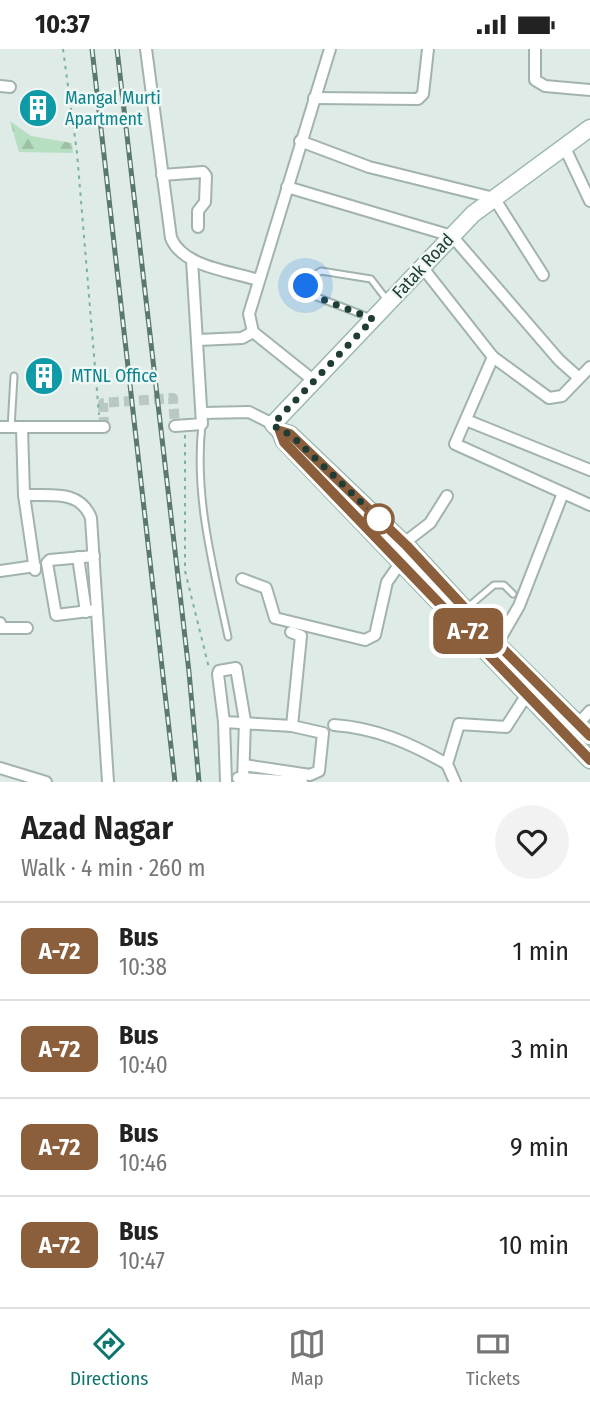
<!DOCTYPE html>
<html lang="en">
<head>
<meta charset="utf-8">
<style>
  :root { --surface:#fff; --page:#f2f2f2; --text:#222; --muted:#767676; --line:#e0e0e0; --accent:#0f766e }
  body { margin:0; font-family:"Fira Sans Condensed",sans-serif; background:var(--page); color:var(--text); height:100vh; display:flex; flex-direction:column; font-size:26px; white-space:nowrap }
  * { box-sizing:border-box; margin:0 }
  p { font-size:23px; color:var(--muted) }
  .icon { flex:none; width:38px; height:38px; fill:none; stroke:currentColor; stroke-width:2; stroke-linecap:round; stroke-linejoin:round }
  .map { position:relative; height:733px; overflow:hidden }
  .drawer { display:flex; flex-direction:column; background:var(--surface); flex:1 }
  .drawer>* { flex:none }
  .badge { padding:0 14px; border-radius:10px; font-size:24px; line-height:46px }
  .you { position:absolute; width:35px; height:35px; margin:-18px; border:5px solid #fff; border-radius:50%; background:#1a73e8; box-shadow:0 0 0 10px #1a73e833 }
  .map>.badge { position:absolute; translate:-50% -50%; box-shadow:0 0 0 4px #fff }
  .round { display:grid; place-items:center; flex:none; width:74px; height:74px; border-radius:37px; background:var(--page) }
  .summary { display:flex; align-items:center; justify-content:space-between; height:119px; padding:0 21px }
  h1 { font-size:33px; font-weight:600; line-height:52px }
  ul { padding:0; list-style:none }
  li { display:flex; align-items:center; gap:21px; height:98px; padding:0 21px; border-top:2px solid var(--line) }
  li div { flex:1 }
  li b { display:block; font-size:26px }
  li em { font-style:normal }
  li .badge { min-width:77px; font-weight:700; text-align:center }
  .status { display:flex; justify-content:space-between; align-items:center; height:49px; padding:0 35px; background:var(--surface); direction:ltr }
  .status svg { height:19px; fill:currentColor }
  .tab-bar { display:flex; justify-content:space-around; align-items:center; height:98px; border-top:2px solid var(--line); background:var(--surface); font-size:19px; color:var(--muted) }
  .tab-bar a { display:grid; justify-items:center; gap:4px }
  .tab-bar .active { color:var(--accent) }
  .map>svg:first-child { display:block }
</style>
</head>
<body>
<div class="status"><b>10:37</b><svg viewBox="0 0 49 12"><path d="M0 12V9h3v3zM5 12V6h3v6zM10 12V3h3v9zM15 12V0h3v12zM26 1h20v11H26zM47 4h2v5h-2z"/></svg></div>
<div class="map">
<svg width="590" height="733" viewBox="0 0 590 733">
  <defs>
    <pattern id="forest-firs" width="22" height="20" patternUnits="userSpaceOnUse" patternTransform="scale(1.75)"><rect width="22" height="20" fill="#b6dec1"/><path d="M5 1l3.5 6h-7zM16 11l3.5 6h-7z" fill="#9cbfa6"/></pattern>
  </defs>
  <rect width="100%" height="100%" fill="#dfebe6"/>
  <!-- forest -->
  <path fill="url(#forest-firs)" d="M10,72L31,87L72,94L73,104L19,103Z"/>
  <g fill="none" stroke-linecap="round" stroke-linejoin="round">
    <!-- street-tunnel -->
    <path stroke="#b9c8c3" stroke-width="10" stroke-dasharray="10 5" stroke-linecap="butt" d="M104,378L103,354L173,349L175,377"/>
    <!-- lane casing -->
    <g stroke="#a2b3ad" stroke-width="9">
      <g id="lane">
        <path d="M371,269L309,245L308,230L321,222L371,230L387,251"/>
        <path d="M202,375C194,448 213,517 228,588"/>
        <path d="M11,379L14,327"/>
        <path d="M468,558L494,536H504L513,545"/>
      </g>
    </g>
    <!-- street casing -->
    <g stroke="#a2b3ad" stroke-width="14">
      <g id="street">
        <path d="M146,0L171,189C183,218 230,222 258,231"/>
        <path d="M535,0V31L545,37L590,41"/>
        <path d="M0,37L10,38"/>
        <path d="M314,49L418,50L423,45L428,0"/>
        <path d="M300,92L369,118L494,149L543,226"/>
        <path d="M564,97L590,152"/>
        <path d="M162,126L203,123L206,127L205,153L198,162V178"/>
        <path d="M287,138L452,187L559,311L578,328"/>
        <path d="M423,219L493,308L455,395L590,456"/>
        <path d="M198,291L242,289L253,283"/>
        <path d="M493,308L549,349L562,347L590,318"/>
        <path d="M313,331L253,283L249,265L330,0"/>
        <path d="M203,364L249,363L273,375"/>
        <path d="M466,371L590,421"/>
        <path d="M175,377L202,375L192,211"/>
        <path d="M0,378H104"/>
        <path d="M22,379L24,446L35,521"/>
        <path d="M24,446C50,447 80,440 91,469L108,733"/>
        <path d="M404,494L430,474L447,447"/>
        <path d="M94,507L50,511L47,514L56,566L97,561"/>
        <path d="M78,508L86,563"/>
        <path d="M0,522L35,517"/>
        <path d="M242,530L266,539L275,569L365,591L375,586L387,533L401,513"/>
        <path d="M0,574L2,579H27"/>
        <path d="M497,595L519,557L563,444"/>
        <path d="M224,673L292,677"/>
        <path d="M578,675L590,662"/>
        <path d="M334,676C376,679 410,694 447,715"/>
        <path d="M244,716L310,726L319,722L323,684L292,677L301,587L291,583"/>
        <path d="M0,719L46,733"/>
        <path d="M238,729L302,733"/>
        <path d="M226,733L224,673L218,625L219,622L236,619L245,672L243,733"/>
        <path d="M455,733L447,715L459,675L506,678L528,644"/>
      </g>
    </g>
    <!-- secondary casing -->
    <g stroke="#9db8ae" stroke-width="19">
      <g id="secondary">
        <path d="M280,382L273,375L473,165L590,79"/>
        <path d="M590,687L497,595L407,497L290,385L280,382L284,392L590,711"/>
      </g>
    </g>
    <!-- path -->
    <g stroke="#7db1a1" stroke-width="2" stroke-dasharray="3.5 5" stroke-linecap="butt">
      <path d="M63,0L77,104L99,366"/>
      <path d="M185,386V522L209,619"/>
    </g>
    <!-- lane -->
    <use href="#lane" stroke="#fff" stroke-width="5"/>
    <!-- street -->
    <use href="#street" stroke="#fff" stroke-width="10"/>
    <!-- secondary -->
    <use href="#secondary" stroke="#fff" stroke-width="16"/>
    <!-- rail casing -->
    <g stroke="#597870" stroke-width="5">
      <g id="rail">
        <path d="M92,0L175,733"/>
        <path d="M117,0L189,623L199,733"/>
      </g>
    </g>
    <!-- rail -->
    <use href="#rail" stroke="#eff8f4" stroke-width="2.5" stroke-dasharray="8" stroke-linecap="butt"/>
  </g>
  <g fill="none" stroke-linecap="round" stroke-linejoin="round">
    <!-- line casing -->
    <g stroke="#fff" stroke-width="16">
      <path id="line" d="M590,687L497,594L407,497L290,385L280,382L284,393L590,711"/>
    </g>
    <!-- line -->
    <use href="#line" stroke="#8b5e3c" stroke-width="10"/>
    <!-- walk -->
    <path stroke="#1f3c35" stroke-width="7" stroke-dasharray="0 12.6" d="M306,237L309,245L373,270L273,375L280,382L290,385L385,476L379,470"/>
  </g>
  <!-- icons -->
  <defs>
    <g id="building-disc" transform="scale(2.0125)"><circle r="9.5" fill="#0f9aa8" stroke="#eff8f4"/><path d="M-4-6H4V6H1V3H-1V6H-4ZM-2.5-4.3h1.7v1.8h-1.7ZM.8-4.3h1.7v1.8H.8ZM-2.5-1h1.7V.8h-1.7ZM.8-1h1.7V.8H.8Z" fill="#fff"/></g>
  </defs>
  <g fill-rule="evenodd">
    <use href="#building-disc" x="38" y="59"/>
    <use href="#building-disc" x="44" y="327"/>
  </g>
  <!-- markers -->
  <circle fill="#fff" stroke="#8b5e3c" stroke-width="3.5" cx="379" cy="470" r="14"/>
  <g text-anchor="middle" stroke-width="5" stroke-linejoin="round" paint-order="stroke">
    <!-- culture labels -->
    <g font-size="18" fill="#0d838f" stroke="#eff8f4" text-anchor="start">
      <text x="65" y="55">Mangal Murti<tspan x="65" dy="21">Apartment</tspan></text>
      <text x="71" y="333">MTNL Office</text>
    </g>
    <!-- street labels -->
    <g font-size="18" fill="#1f3c35" stroke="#eff8f4">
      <text transform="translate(423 217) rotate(-47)" y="6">Fatak Road</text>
    </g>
  </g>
</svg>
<div class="you" style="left:306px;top:237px"></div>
<b class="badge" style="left:468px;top:582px;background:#8b5e3c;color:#fff">A-72</b>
</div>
<section class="drawer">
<div class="summary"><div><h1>Azad Nagar</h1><p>Walk · 4 min · 260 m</p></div><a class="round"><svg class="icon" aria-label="heart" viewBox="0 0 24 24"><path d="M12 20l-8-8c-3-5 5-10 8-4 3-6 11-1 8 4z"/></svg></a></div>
<ul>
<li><span class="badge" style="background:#8b5e3c;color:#fff">A-72</span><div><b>Bus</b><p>10:38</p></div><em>1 min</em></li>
<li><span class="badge" style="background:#8b5e3c;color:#fff">A-72</span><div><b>Bus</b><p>10:40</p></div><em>3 min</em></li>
<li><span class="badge" style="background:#8b5e3c;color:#fff">A-72</span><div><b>Bus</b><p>10:46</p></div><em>9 min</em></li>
<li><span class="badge" style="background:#8b5e3c;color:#fff">A-72</span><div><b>Bus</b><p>10:47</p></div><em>10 min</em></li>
</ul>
</section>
<nav class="tab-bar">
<a class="active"><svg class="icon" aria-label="directions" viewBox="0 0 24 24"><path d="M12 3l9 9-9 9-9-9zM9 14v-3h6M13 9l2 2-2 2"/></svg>Directions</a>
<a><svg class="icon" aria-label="map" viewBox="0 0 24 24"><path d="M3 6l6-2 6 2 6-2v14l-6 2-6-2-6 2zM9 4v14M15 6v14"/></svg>Map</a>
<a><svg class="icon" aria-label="tickets" viewBox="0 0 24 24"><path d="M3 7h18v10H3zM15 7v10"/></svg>Tickets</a>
</nav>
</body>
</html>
